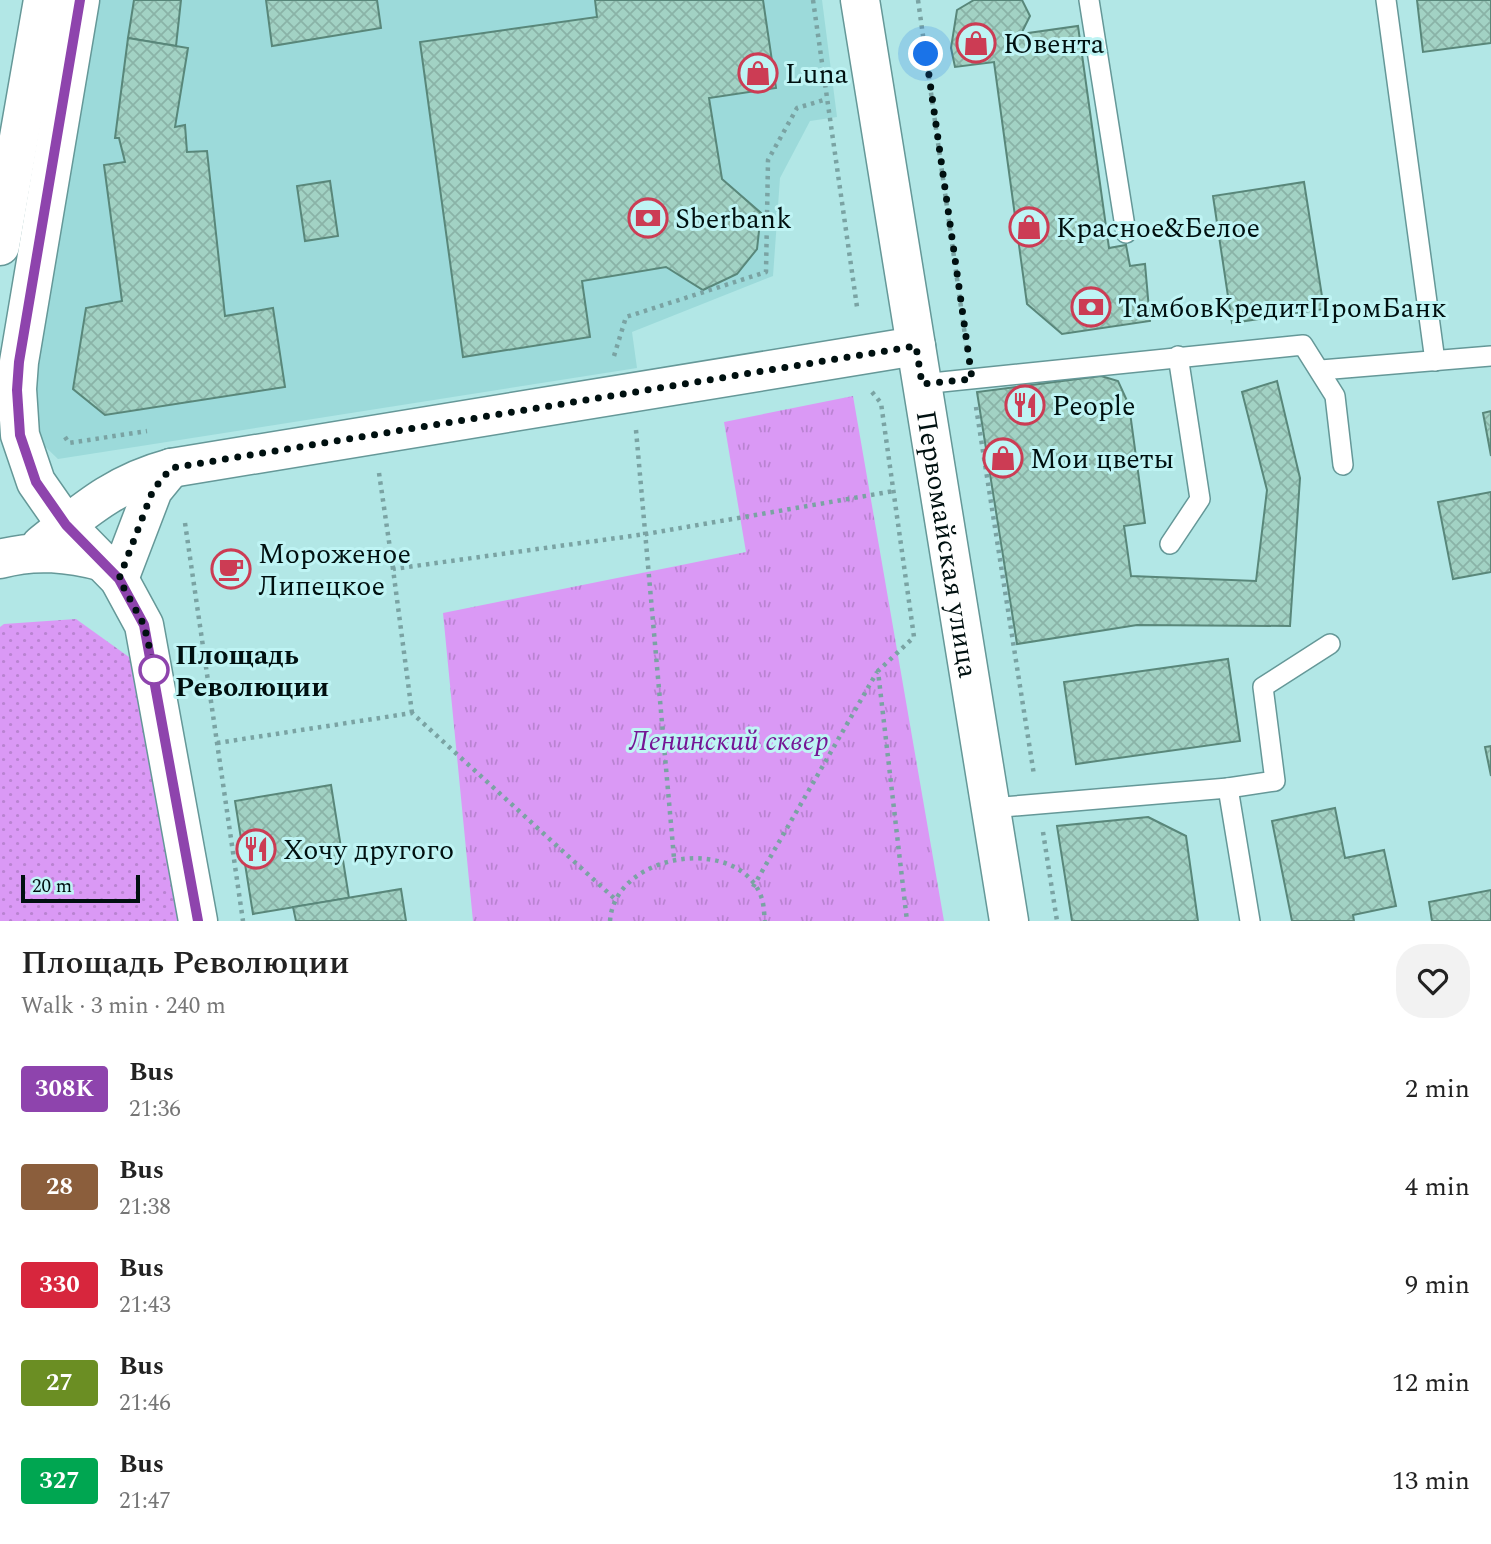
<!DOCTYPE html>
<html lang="en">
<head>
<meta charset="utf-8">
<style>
  :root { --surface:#fff; --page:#f2f2f2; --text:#222; --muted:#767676 }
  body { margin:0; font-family:Spectral,serif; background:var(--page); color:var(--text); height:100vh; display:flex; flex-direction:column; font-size:26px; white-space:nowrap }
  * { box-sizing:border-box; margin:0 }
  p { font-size:23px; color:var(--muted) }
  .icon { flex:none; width:38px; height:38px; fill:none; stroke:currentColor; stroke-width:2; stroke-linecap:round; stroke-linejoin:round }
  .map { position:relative; height:921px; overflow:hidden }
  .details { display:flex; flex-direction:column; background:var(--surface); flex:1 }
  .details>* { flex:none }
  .badge { padding:0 14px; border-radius:5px; font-size:24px; line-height:46px }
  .scale { position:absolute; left:21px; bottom:18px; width:119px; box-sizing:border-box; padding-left:7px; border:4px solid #001010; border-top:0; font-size:19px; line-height:24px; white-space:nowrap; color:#001010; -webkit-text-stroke:5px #bff4f4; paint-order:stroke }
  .you { position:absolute; width:35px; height:35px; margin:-18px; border:5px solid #fff; border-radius:50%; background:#1a73e8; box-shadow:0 0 0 10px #1a73e833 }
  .map>.badge { position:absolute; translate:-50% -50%; box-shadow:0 0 0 4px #fff }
  .round { display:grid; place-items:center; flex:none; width:74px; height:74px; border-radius:28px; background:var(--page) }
  .summary { display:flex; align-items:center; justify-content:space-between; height:119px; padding:0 21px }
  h1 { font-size:33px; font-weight:600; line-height:52px }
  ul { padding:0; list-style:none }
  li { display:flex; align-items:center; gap:21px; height:98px; padding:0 21px }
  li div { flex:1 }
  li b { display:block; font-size:26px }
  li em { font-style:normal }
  li .badge { min-width:77px; font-weight:700; text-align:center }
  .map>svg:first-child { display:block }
</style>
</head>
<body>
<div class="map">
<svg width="1491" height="921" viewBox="0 0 1491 921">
  <defs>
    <pattern id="grass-dots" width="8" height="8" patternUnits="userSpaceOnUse" patternTransform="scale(1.75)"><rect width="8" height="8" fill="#da99f5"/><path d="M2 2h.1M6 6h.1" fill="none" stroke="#b983d1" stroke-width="1.8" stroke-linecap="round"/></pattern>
    <pattern id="park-tufts" width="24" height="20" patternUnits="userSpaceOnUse" patternTransform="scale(1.75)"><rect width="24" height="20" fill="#da99f5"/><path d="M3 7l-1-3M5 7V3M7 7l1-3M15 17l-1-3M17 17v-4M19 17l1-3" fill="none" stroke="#b983d1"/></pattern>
    <pattern id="building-cross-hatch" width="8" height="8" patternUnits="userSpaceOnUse" patternTransform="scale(1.75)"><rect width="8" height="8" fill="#a2d2c4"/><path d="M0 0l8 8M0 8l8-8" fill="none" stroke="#8ab3a7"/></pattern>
  </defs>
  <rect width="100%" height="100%" fill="#b2e7e6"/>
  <!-- built -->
  <path fill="#9cdada" d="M96,0H822L837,117L810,121L780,178L773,276L632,332L637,368L58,459L32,434L33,350Z"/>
  <!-- grass -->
  <path fill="url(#grass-dots)" d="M76,619L129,657L155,762L179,921H0V627L4,624Z"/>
  <!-- park -->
  <path fill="url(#park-tufts)" d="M853,396L944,921H473L443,613L746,552L724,422Z"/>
  <!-- building -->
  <g fill="url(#building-cross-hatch)" stroke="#59877a" stroke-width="2">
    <path d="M134,0H181L176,46L128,38Z"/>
    <path d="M266,0H377L381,28L272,46Z"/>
    <path d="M595,0H763L776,88L709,98L722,179L761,213L757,249L737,274L703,290L666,267L582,281L590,337L463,357L420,42L597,17Z"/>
    <path d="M974,0H1022L1030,16L1021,34L1078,26L1109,248L1126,245L1130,266L1145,264L1150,321L1062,334L1027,304L994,62L955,67L951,48L957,10Z"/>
    <path d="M1417,0H1491V43L1423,52Z"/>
    <path d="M128,38L188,48L175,127L185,125L187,152L207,151L225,316L273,308L285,387L105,415L73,389L86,308L122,301L104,165L125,162L119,138H115Z"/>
    <path d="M330,181L338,236L305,241L297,186Z"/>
    <path d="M1304,182L1324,309L1232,323L1213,196Z"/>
    <path d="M1101,376L1118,381L1129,405L1145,523L1124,526L1131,576L1256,581L1267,490L1242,392L1277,381L1300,478L1290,626L1137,625L1017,644L977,392Z"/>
    <path d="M1491,411V456L1483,413Z"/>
    <path d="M1491,492V572L1453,579L1438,502Z"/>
    <path d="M237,552L243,583L226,586L220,556Z"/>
    <path d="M1228,659L1240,741L1076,764L1064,682Z"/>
    <path d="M1491,746V776L1485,747Z"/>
    <path d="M331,785L349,898L253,914L235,801Z"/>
    <path d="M1335,808L1345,858L1384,850L1396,906L1353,915L1354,921H1292L1272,821Z"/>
    <path d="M1148,817L1186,836L1198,921H1072L1057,826Z"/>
    <path d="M401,889L406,921H296L293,907Z"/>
    <path d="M1491,890V921H1432L1429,902Z"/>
  </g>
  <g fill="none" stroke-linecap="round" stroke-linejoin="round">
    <!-- lane casing -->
    <g stroke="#659898" stroke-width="22">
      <g id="lane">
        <path d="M1089,0L1126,233"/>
        <path d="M1386,0L1435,361"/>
        <path d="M1321,370L1491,356"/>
        <path d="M922,384L1303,345L1335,396L1343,465"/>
        <path d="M1170,544L1200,499L1178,356"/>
        <path d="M1228,788L1275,781L1263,687L1330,644"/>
        <path d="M991,808L1228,788L1250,921"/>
      </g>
    </g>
    <!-- street casing -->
    <g stroke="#659898" stroke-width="41">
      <g id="street">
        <path d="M41,545C85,510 115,483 171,468L916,346"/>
        <path d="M119,579L153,490L171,468"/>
      </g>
    </g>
    <!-- secondary casing -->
    <g stroke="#659898" stroke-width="41">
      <g id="secondary">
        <path d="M80,0L19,362L17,389L20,435L36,482L66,525L119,579L144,625L198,921"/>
        <path id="s1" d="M860,0L1009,921"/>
        <path d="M0,246L43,0"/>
        <path d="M0,559C36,549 69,553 104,562"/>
      </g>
    </g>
    <!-- path -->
    <g stroke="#7aa3a3" stroke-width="4.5" stroke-dasharray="3.5 5" stroke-linecap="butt">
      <path d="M813,0L857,307"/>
      <path d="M918,0L967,350"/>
      <path d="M614,356L626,317L766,272L768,160L797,108L827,99"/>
      <path d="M872,392L881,403L914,637L878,671L907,921"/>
      <path d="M976,407L1034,775"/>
      <path d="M636,430L674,858"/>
      <path d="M65,437L69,443L147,431"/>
      <path d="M379,473L393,569"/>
      <path d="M185,523L243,921"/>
      <path d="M412,713L393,569L646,534L894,491"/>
      <path d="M217,743L412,713L615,899"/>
      <path d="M1043,832L1057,921"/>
      <path d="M753,887L877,672"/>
      <path d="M610,921C615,851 742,834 762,899C764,906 764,914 765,921"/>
    </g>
    <!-- lane -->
    <use href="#lane" stroke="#fff" stroke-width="19"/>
    <!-- street -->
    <use href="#street" stroke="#fff" stroke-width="38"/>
    <!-- secondary -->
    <use href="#secondary" stroke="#fff" stroke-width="38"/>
  </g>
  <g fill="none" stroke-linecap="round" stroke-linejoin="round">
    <!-- line casing -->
    <g stroke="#fff" stroke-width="16">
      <path id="line" d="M80,0L19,362L17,390L20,435L36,482L66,525L119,579L144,625L198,921"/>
    </g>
    <!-- line -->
    <use href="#line" stroke="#8e44ad" stroke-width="10"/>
    <!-- walk -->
    <path stroke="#001010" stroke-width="7" stroke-dasharray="0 12.6" d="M154,670L156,676L144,625L119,579L153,490L171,468L916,346L922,384L972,379L926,54"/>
  </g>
  <!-- icons -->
  <defs>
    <g id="shop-ring" transform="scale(2.0125)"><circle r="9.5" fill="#bff4f4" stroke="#cc3c54" stroke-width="1.5"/><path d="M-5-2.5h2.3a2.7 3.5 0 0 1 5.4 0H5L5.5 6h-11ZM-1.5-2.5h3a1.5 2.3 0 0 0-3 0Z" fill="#cc3c54"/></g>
    <g id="bank-ring" transform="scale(2.0125)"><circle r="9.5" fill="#bff4f4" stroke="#cc3c54" stroke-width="1.5"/><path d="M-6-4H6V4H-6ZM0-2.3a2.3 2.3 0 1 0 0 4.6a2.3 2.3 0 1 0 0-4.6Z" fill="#cc3c54"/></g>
    <g id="restaurant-ring" transform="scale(2.0125)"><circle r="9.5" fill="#bff4f4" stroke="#cc3c54" stroke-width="1.5"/><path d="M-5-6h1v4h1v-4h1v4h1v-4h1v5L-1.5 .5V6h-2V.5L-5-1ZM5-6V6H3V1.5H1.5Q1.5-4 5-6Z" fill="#cc3c54"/></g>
    <g id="cafe-ring" transform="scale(2.0125)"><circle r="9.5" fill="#bff4f4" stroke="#cc3c54" stroke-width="1.5"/><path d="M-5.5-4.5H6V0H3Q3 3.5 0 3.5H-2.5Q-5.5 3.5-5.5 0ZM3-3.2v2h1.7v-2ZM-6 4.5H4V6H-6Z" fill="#cc3c54"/></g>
  </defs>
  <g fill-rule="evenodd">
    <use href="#shop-ring" x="976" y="43"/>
    <use href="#shop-ring" x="758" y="73"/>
    <use href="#bank-ring" x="648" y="218"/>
    <use href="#shop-ring" x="1029" y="227"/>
    <use href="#bank-ring" x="1091" y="307"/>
    <use href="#restaurant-ring" x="1025" y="405"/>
    <use href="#shop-ring" x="1003" y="458"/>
    <use href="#cafe-ring" x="231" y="569"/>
    <use href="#restaurant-ring" x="256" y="849"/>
  </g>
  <!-- markers -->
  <circle fill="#fff" stroke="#8e44ad" stroke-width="3.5" cx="154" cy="670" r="14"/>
  <g text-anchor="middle" stroke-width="6" stroke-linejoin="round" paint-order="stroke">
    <!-- poi labels -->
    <g font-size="28" fill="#001010" stroke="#bff4f4" text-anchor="start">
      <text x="1003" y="53">Ювента</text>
      <text x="785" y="83">Luna</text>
      <text x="675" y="228">Sberbank</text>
      <text x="1056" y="237">Красное&amp;Белое</text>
      <text x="1118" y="317">ТамбовКредитПромБанк</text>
      <text x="1052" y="415">People</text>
      <text x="1030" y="468">Мои цветы</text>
      <text x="258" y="563">Мороженое<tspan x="258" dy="32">Липецкое</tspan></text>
      <text x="283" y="859">Хочу другого</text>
    </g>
    <!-- street labels -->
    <g font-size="28" fill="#001010" stroke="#bff4f4">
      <text dy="10" stroke="none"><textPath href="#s1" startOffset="551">Первомайская улица</textPath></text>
    </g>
    <!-- stop labels -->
    <g font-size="28" font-weight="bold" fill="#001010" stroke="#bff4f4" text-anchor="start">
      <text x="175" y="664">Площадь<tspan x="175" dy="32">Революции</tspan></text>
    </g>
    <!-- park labels -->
    <g font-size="28" font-style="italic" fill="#751595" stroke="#bff4f4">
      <text x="729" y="750">Ленинский сквер</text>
    </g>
  </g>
</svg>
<div class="scale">20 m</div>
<div class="you" style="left:926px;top:54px"></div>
</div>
<section class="details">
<div class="summary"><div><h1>Площадь Революции</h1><p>Walk · 3 min · 240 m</p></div><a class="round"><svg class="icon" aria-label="heart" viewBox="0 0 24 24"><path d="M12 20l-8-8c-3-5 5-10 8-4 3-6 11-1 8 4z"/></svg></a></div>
<ul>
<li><span class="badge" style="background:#8e44ad;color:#fff">308К</span><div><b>Bus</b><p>21:36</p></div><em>2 min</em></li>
<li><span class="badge" style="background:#8b5e3c;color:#fff">28</span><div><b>Bus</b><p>21:38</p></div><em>4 min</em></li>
<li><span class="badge" style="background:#d7263d;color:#fff">330</span><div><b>Bus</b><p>21:43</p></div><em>9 min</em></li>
<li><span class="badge" style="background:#6b8e23;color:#fff">27</span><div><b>Bus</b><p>21:46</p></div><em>12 min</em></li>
<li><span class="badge" style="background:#00a651;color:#fff">327</span><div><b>Bus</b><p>21:47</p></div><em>13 min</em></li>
</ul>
</section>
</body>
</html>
